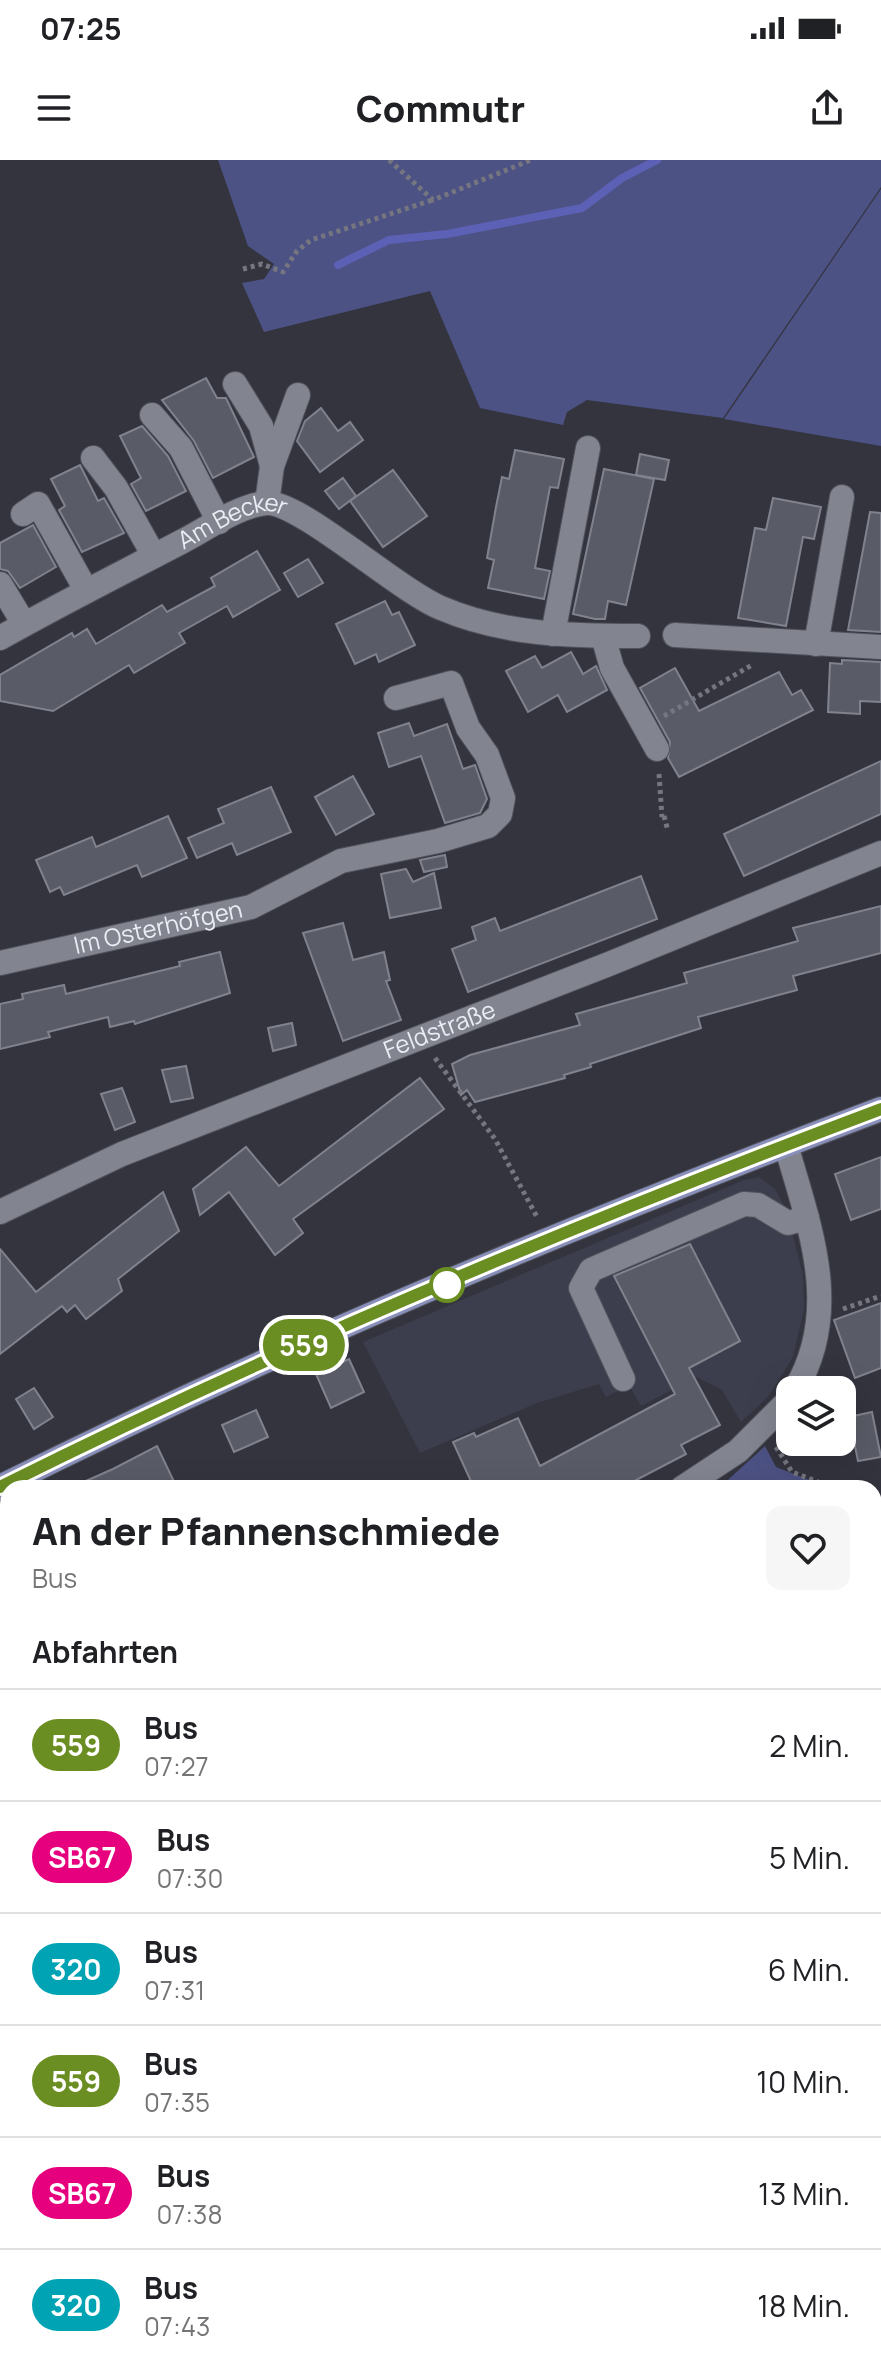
<!DOCTYPE html>
<html lang="de">
<head>
<meta charset="utf-8">
<style>
  :root { --surface:#fff; --page:#f6f6f6; --text:#202124; --muted:#757577; --line:#e0e0e0 }
  body { margin:0; font-family:Manrope,sans-serif; background:var(--page); color:var(--text); height:100vh; display:flex; flex-direction:column; font-size:30px; white-space:nowrap }
  * { box-sizing:border-box; margin:0 }
  p { font-size:26px; color:var(--muted) }
  .icon { flex:none; width:44px; height:44px; fill:none; stroke:currentColor; stroke-width:2; stroke-linecap:round; stroke-linejoin:round }
  .map { position:relative; flex:1; overflow:hidden }
  .drawer { position:absolute; left:0px; top:1320px; width:882px; height:898px; display:flex; flex-direction:column; background:var(--surface); border-radius:24px 24px 0 0; box-shadow:0 8px 32px #0002 }
  .drawer>* { flex:none }
  .badge { padding:0 16px; border-radius:26px; font-size:28px; line-height:52px }
  .tools { position:absolute; left:776px; top:1216px; display:grid; gap:16px }
  .tools a { display:grid; place-items:center; width:80px; height:80px; border-radius:16px; background:var(--surface); box-shadow:0 8px 32px #0002; font-size:40px }
  .map>.badge { position:absolute; translate:-50% -50%; box-shadow:0 0 0 4px #fff }
  h2 { padding:0 32px; font-size:30px; line-height:72px }
  .round { display:grid; place-items:center; flex:none; width:84px; height:84px; border-radius:16px; background:var(--page) }
  .headline { display:flex; align-items:center; justify-content:space-between; height:136px; padding:0 32px }
  h1 { font-size:38px; font-weight:800; line-height:60px }
  ul { padding:0; list-style:none }
  li { display:flex; align-items:center; gap:24px; height:112px; padding:0 32px; border-top:2px solid var(--line) }
  li div { flex:1 }
  li b { display:block; font-size:30px }
  li em { font-style:normal }
  li .badge { min-width:88px; font-weight:700; text-align:center }
  .status { display:flex; justify-content:space-between; align-items:center; height:56px; padding:0 40px; background:var(--surface); direction:ltr }
  .status svg { height:22px; fill:currentColor }
  header { display:flex; justify-content:space-between; align-items:center; height:104px; padding:0 32px; background:var(--surface); font-size:36px; font-weight:800 }
  .map>svg:first-child { display:block }
</style>
</head>
<body>
<div class="status"><b>07:25</b><svg viewBox="0 0 49 12"><path d="M0 12V9h3v3zM5 12V6h3v6zM10 12V3h3v9zM15 12V0h3v12zM26 1h20v11H26zM47 4h2v5h-2z"/></svg></div>
<header><svg class="icon" aria-label="menu" viewBox="0 0 24 24"><path d="M4 6h16M4 12h16M4 18h16"/></svg>Commutr<svg class="icon" aria-label="share" viewBox="0 0 24 24"><path d="M12 15V3M7 8l5-5 5 5M5 13v7h14v-7"/></svg></header>
<div class="map">
<svg width="881" height="2217" viewBox="0 0 881 2217">
  <rect width="100%" height="100%" fill="#33343e"/>
  <!-- built -->
  <g fill="#3c3e4e">
    <path d="M759,1017L775,1029L786,1049L803,1115L804,1149L793,1197L768,1237L741,1262L722,1230L697,1217L641,1246L629,1225L606,1237L599,1224L537,1243L420,1293L363,1182L744,1020Z"/>
    <path d="M8,1353V1651L0,1656V1357Z"/>
  </g>
  <!-- green -->
  <g fill="#4d5285">
    <path d="M218,0H881V27L723,258L587,240L567,252L563,265L480,248L430,131L264,172L242,123L264,119L274,104L248,86Z"/>
    <path d="M881,29V286L724,259Z"/>
    <path d="M765,1286L776,1307L830,1328H719Z"/>
    <path d="M881,1343V2217H463L479,2210H874V1345Z"/>
  </g>
  <g fill="none" stroke-linecap="round" stroke-linejoin="round">
    <!-- stream -->
    <g stroke="#5d61b5" stroke-width="8">
      <path d="M338,105L389,80L447,74L582,48L622,18L657,0"/>
      <path d="M874,1846L881,1843"/>
    </g>
  </g>
  <!-- building -->
  <g fill="#595b66" stroke="#80828d" stroke-width="2">
    <path d="M206,218L217,238H226L254,297L213,318L194,281L162,240Z"/>
    <path d="M321,248L338,271L350,262L363,280L320,312L297,281L305,261Z"/>
    <path d="M142,266L168,296L186,331L146,351L131,324L141,318L120,276Z"/>
    <path d="M515,290L564,299L558,328L550,327L535,408L550,411L544,439L488,428L494,400L487,398L496,347L502,317L509,319Z"/>
    <path d="M640,294L669,300L665,320L636,315Z"/>
    <path d="M80,305L98,341L104,338L124,373L82,392L59,350L65,346L51,319Z"/>
    <path d="M604,309L654,319L626,445L608,441L605,459H595L573,454Z"/>
    <path d="M393,310L427,356L383,387L350,341Z"/>
    <path d="M343,318L356,336L339,349L325,331Z"/>
    <path d="M773,338L821,347L814,379L803,377L786,466L738,458L755,368L766,370Z"/>
    <path d="M870,352L881,353V472L848,470Z"/>
    <path d="M33,365L56,407L20,428L8,411L0,409V383Z"/>
    <path d="M257,391L280,430L233,457L227,446L179,473L185,483L134,513L129,505L53,551L0,541V515L72,473L74,477L87,469L96,484L162,445L167,452L215,426L211,418Z"/>
    <path d="M308,399L323,423L298,437L284,413Z"/>
    <path d="M385,441L392,455L399,452L415,485L379,502L376,494L355,504L336,464Z"/>
    <path d="M571,492L583,514L596,506L607,530L567,552L558,535L528,552L506,511L535,496L542,508Z"/>
    <path d="M842,500L881,502V542L860,541V554L828,552L830,503L842,504Z"/>
    <path d="M675,508L699,551L779,512L792,535L801,530L813,550L679,617L668,598L670,582L640,528Z"/>
    <path d="M409,563L414,576L447,564L463,609L475,605L487,639L480,653L445,663L421,596L389,607L378,573Z"/>
    <path d="M881,601V654L744,716L724,674Z"/>
    <path d="M353,616L374,654L336,675L315,637Z"/>
    <path d="M271,627L291,672L237,695L232,683L197,698L188,678L224,663L218,649Z"/>
    <path d="M168,656L187,698L142,717L137,705L64,735L60,727L50,732L36,700L92,677L96,687Z"/>
    <path d="M445,695L447,707L424,712L420,700Z"/>
    <path d="M406,709L413,722L434,713L441,748L390,758L381,714Z"/>
    <path d="M641,716L657,759L468,832L452,789L476,780L472,767L495,758L500,771Z"/>
    <path d="M881,746V793L793,816L797,830L698,857L701,868L590,904L591,907L564,915L565,918L475,942L467,930L461,935L452,904L470,895L580,865L576,854L687,823L684,813L798,781L793,768Z"/>
    <path d="M343,763L353,800L384,792L390,820L386,821L401,860L343,881L303,773Z"/>
    <path d="M220,792L230,833L135,864L134,861L110,867L108,857L48,872L50,877L0,889V844L23,839L22,834L64,825L66,834L180,806L179,802Z"/>
    <path d="M292,863L296,885L273,891L268,868Z"/>
    <path d="M186,906L193,938L171,942L162,910Z"/>
    <path d="M420,918L444,949L293,1059L303,1073L275,1095L229,1032L200,1055L193,1029L246,987L279,1026Z"/>
    <path d="M122,928L135,962L115,970L101,934Z"/>
    <path d="M881,997V1049L851,1060L835,1014Z"/>
    <path d="M163,1032L179,1071L118,1119L122,1131L86,1159L75,1145L67,1152L62,1146L0,1194V1089L36,1132Z"/>
    <path d="M690,1084L740,1181L689,1208L720,1265L681,1285L686,1294L621,1328H474L453,1282L474,1273L476,1277L518,1258L540,1306L675,1234L614,1116Z"/>
    <path d="M881,1143V1208L855,1218L834,1160Z"/>
    <path d="M349,1199L364,1232L331,1248L316,1214Z"/>
    <path d="M34,1228L53,1257L34,1269L16,1239Z"/>
    <path d="M256,1250L268,1277L234,1292L222,1265Z"/>
    <path d="M872,1252L881,1297L858,1301L849,1257Z"/>
    <path d="M157,1286L177,1328H70L113,1309Z"/>
  </g>
  <g fill="none" stroke-linecap="round" stroke-linejoin="round">
    <!-- minor casing -->
    <g stroke="#51525b" stroke-width="26">
      <g id="minor">
        <path d="M235,224L261,266L272,306"/>
        <path d="M152,255L181,288L219,362"/>
        <path d="M93,298L116,328L154,396"/>
        <path d="M267,343L272,306L298,235"/>
        <path d="M23,354L38,344L86,430"/>
        <path d="M0,424L24,464"/>
        <path d="M553,474L588,288"/>
        <path d="M675,475L881,487"/>
        <path d="M603,476L612,508L657,589"/>
        <path id="s1" d="M0,478C60,444 122,413 183,381C208,368 238,346 266,343C298,340 399,431 441,448C504,475 571,476 638,476"/>
        <path d="M816,484L842,337"/>
        <path id="s2" d="M0,803L251,747L341,701L438,681L488,666L500,654L503,638L487,595L468,568L451,523L396,538"/>
        <path d="M786,985C809,1066 843,1150 795,1230"/>
        <path id="s3" d="M0,1052L122,994L609,804L881,693"/>
        <path d="M623,1219L581,1128L591,1110L744,1044L758,1045L788,1063L807,1058"/>
        <path d="M682,1328L738,1291L790,1239"/>
        <path d="M0,1677L8,1672"/>
        <path d="M0,2121L8,2113"/>
      </g>
    </g>
    <!-- major casing -->
    <g stroke="#51525b" stroke-width="26">
      <path id="major" d="M0,1327C285,1184 583,1061 881,949"/>
    </g>
    <!-- path -->
    <g stroke="#75767f" stroke-width="5" stroke-dasharray="4 4" stroke-linecap="butt">
      <path d="M389,0L433,40L531,0"/>
      <path d="M243,109L262,104L283,112L297,91L311,80L433,40"/>
      <path d="M664,556L752,505"/>
      <path d="M659,614L662,657"/>
      <path d="M664,656L668,671"/>
      <path d="M435,898L495,979L537,1057"/>
      <path d="M843,1149L881,1136"/>
      <path d="M776,1287L792,1312L834,1328"/>
      <path d="M874,1343L881,1345"/>
      <path d="M874,1540L881,1536"/>
      <path d="M881,1748V1751"/>
    </g>
    <!-- minor -->
    <use href="#minor" stroke="#82848f" stroke-width="24"/>
    <!-- major -->
    <use href="#major" stroke="#898fbb" stroke-width="24"/>
  </g>
  <g fill="none" stroke-linecap="round" stroke-linejoin="round">
    <!-- line casing -->
    <g stroke="#fff" stroke-width="18">
      <path id="line" d="M0,1327C285,1184 583,1061 881,949"/>
    </g>
    <!-- line -->
    <use href="#line" stroke="#6b8e23" stroke-width="12"/>
  </g>
  <!-- markers -->
  <circle fill="#fff" stroke="#6b8e23" stroke-width="4" cx="447" cy="1125" r="16"/>
  <g text-anchor="middle" stroke-width="8" stroke-linejoin="round" paint-order="stroke">
    <!-- street labels -->
    <g font-size="24" fill="#ebecf3" stroke="#1c1c21">
      <text dy="8" stroke="none"><textPath href="#s1" startOffset="262">Am Becker</textPath></text>
      <text dy="8" stroke="none"><textPath href="#s2" startOffset="162">Im Osterhöfgen</textPath></text>
      <text dy="8" stroke="none"><textPath href="#s3" startOffset="476">Feldstraße</textPath></text>
    </g>
  </g>
</svg>
<div class="tools">
<a><svg class="icon" aria-label="layers" viewBox="0 0 24 24"><path d="M12 4l9 5-9 5-9-5zM3 14l9 5 9-5"/></svg></a>
</div>
<b class="badge" style="left:304px;top:1185px;background:#6b8e23;color:#fff">559</b>
<section class="drawer">
<div class="headline"><div><h1>An der Pfannenschmiede</h1><p>Bus</p></div><a class="round"><svg class="icon" aria-label="heart" viewBox="0 0 24 24"><path d="M12 20l-8-8c-3-5 5-10 8-4 3-6 11-1 8 4z"/></svg></a></div>
<h2>Abfahrten</h2>
<ul>
<li><span class="badge" style="background:#6b8e23;color:#fff">559</span><div><b>Bus</b><p>07:27</p></div><em>2 Min.</em></li>
<li><span class="badge" style="background:#e6007e;color:#fff">SB67</span><div><b>Bus</b><p>07:30</p></div><em>5 Min.</em></li>
<li><span class="badge" style="background:#00a3b4;color:#fff">320</span><div><b>Bus</b><p>07:31</p></div><em>6 Min.</em></li>
<li><span class="badge" style="background:#6b8e23;color:#fff">559</span><div><b>Bus</b><p>07:35</p></div><em>10 Min.</em></li>
<li><span class="badge" style="background:#e6007e;color:#fff">SB67</span><div><b>Bus</b><p>07:38</p></div><em>13 Min.</em></li>
<li><span class="badge" style="background:#00a3b4;color:#fff">320</span><div><b>Bus</b><p>07:43</p></div><em>18 Min.</em></li>
</ul>
</section>
</div>
</body>
</html>
